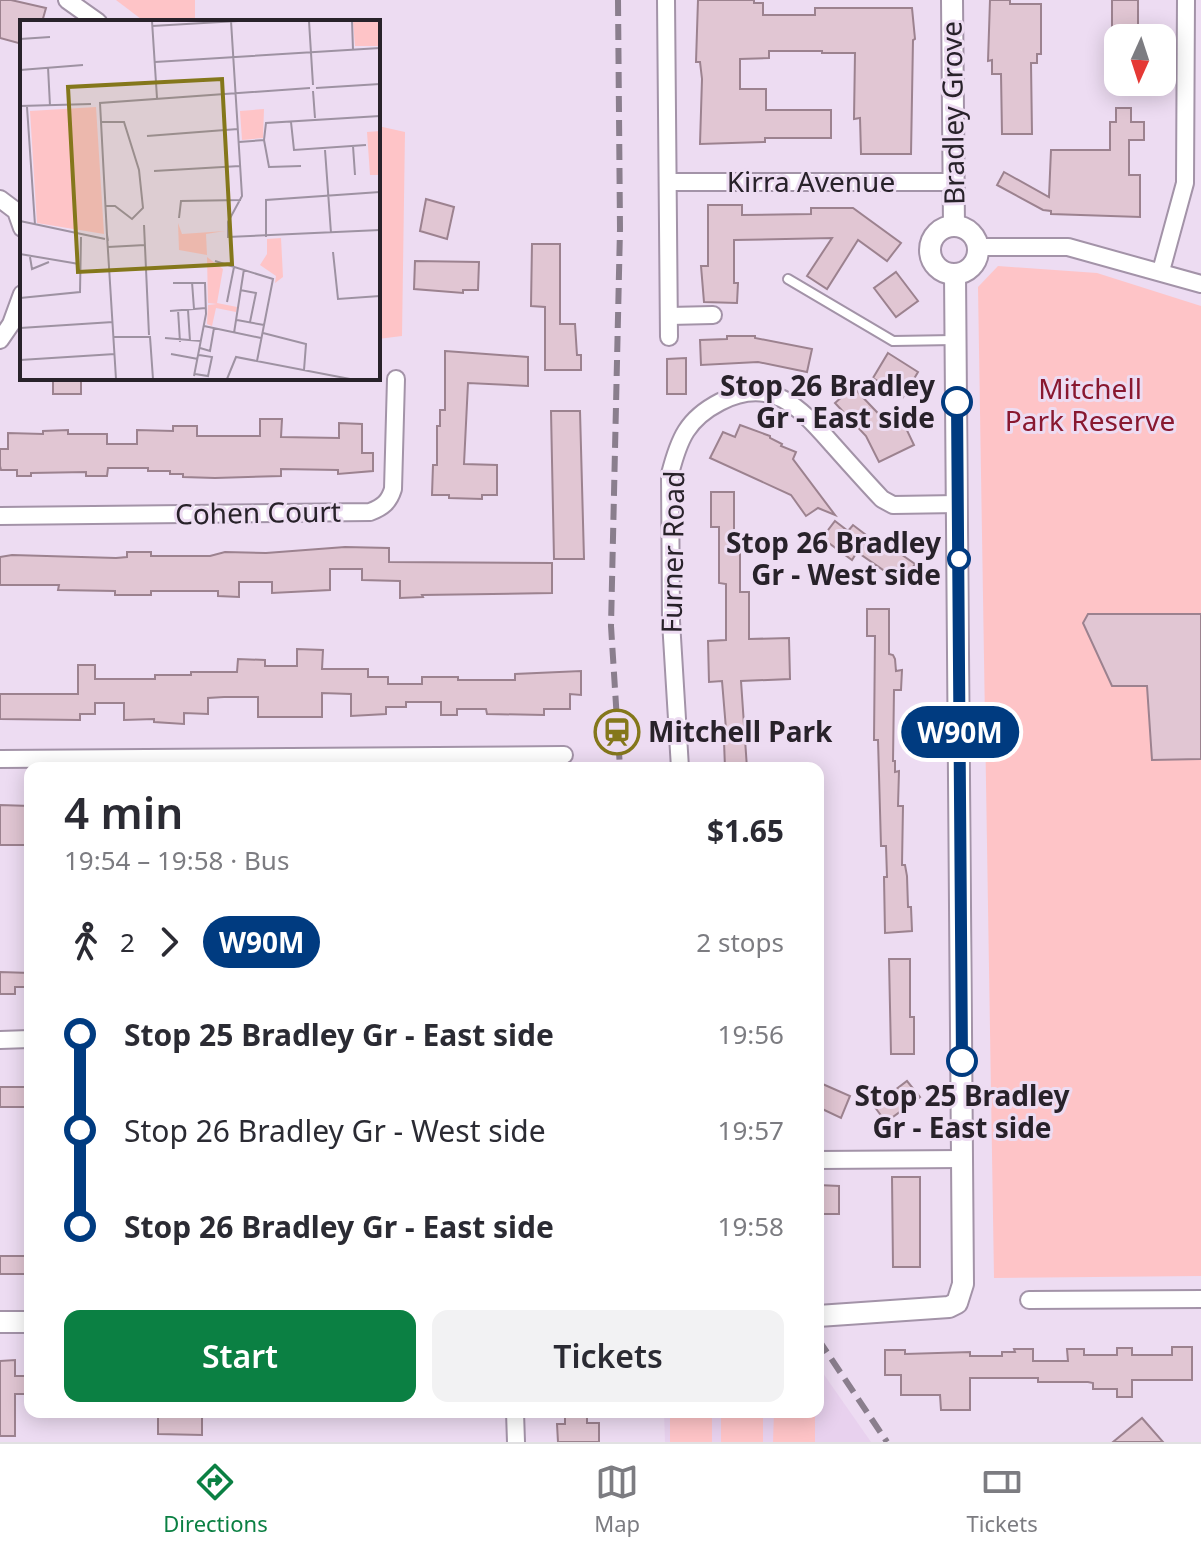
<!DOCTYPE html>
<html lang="en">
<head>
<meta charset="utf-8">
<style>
  :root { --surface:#fff; --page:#f2f2f3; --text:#2b2b33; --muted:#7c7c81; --line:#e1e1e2; --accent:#0b8043 }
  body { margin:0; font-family:"Noto Sans",sans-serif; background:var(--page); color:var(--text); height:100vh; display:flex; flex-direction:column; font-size:30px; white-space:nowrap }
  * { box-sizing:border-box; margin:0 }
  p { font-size:26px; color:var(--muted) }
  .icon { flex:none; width:44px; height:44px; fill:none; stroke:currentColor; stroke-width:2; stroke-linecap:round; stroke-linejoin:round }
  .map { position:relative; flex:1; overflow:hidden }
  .side { position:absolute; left:24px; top:762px; width:800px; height:656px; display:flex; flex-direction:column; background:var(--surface); border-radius:16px; box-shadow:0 4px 20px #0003 }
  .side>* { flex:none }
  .badge { padding:0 16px; border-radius:26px; font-size:28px; line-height:52px }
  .needle { width:52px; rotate:183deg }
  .controls { position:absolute; left:1104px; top:24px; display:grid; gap:16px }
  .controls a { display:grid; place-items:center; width:72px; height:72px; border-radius:16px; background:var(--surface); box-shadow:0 4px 20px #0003; font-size:40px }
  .map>.badge { position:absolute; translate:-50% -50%; box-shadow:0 0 0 4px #fff }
  .legs { display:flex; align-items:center; gap:12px; height:88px; padding:0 40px; font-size:26px }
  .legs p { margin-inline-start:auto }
  .overview { display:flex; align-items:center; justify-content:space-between; height:136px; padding:0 40px }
  h1 { font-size:44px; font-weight:600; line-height:60px }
  .cta { display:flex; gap:16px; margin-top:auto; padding:16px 40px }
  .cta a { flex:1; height:92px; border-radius:16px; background:var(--accent); color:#fff; font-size:32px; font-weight:600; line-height:92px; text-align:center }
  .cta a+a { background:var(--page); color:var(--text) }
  ul { padding:0 40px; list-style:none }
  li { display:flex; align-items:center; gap:28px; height:96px; font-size:30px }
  li i { display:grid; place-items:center; width:12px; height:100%; margin:0 10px; background:currentColor }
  li i::after { content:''; width:20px; height:20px; margin:-10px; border:6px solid; border-radius:50%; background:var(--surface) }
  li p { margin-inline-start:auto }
  li:first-child i { background:linear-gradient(#0000 50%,currentColor 0) }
  li:last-child i { background:linear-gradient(currentColor 50%,#0000 0) }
  .tab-bar { display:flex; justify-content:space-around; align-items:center; height:112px; border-top:2px solid var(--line); background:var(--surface); font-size:22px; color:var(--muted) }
  .tab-bar a { display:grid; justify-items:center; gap:4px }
  .tab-bar .on { color:var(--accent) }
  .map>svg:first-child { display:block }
</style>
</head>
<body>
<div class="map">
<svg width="1201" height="1442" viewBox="0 0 1201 1442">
  <rect width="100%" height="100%" fill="#eddcf2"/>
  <!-- built -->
  <path fill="#e8d1ee" d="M818,1366L871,1442H665L664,1412H818Z"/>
  <!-- green -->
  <g fill="#fec4c7">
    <path d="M116,0H195V22H145Z"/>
    <path d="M378,126L405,132L402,336L378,339Z"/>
    <path d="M998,266L1097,273L1201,306V1276L994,1278L978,287Z"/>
    <rect x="670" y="1412" width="42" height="30"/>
    <rect x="721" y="1412" width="42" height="30"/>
    <path d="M774,1412H815V1442H773Z"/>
  </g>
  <!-- building -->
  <g fill="#e1c6d3" stroke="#9c828f" stroke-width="2">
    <path d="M0,0H11L46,8L42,22H22V44L0,38Z"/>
    <path d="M698,0H754V3H763V15H815V8H912L915,39L913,40L911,154H861L860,118L854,119L855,53H822V51H769V58L740,59V89H766V110H831V138H765V142L700,144L702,79L700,62H696Z"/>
    <path d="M990,0H1010V4H1041V54H1037V63H1031L1032,134H1002L1001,74H992V60L988,61Z"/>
    <rect x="1112" y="0" width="26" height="32"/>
    <path d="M1116,108H1131V122H1144V140H1129V175H1140V217L1051,214V211L1043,210L997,185L1004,172L1049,197L1051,150H1110V122H1116Z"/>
    <path d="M426,199L454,207L447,239L420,231Z"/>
    <path d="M708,205H742V215L811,214V208H853L901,243L887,261L858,240L827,289L807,276L832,238L734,240V283H738L737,303L704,302L701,266H708Z"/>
    <path d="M532,244H560V324H575L577,355H581V370H545V307L531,306Z"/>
    <path d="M415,261L479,262L478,290H463V293L414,289Z"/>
    <path d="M896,272L918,301L896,317L874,288Z"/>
    <path d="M727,336H755V338L812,349L807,372L758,362L701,365L700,340L727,339Z"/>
    <path d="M445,351L528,357V386L468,383L464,464L497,465V495H482V499L449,498V495H432L433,465H437V426H440V410H445Z"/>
    <path d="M888,353L918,372L903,397L873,378Z"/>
    <path d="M686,358V394H667V359Z"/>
    <rect x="53" y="378" width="28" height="16"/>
    <path d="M853,387L893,429L904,424L914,445L879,462L866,436L835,403Z"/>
    <path d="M551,411H580L584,559H554Z"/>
    <path d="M260,419H282L281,437L339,438V423L362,424V453H373V471L338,474V470L281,469V476L215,478L183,477V474H170V471H148V468H108L107,476H86V472L31,473V476H17V470H1L0,466V449H8V433L43,434V431L68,430V434H107V444H137V430L173,431V426H197V436H260Z"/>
    <path d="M740,425L770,436V438L782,444L781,446L796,452L793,459L835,515L818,508L806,516L791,495L710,458L723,432L735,437Z"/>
    <path d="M711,492H734V548H740V592H749V639L789,638L790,679L741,681L747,768H725L724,741H727L722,681L709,682L708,641L726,640V584L719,583V527H711Z"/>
    <path d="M835,521L848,531L853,525L882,547L885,543L915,564L902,583L857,552L852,560L822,538Z"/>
    <path d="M345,547L389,548V562L552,563V593L422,595L423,597L400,598V581L362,580V569H330V590L272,593V582H239V597L218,596V591H151V595H115V591L58,590L59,585H0V557L12,555L116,558L127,557V552H151V556H210L225,552L266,553Z"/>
    <path d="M867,609H889V654L893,655L895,659L896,671L902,670L901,690H894L893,761H895V772L899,771L898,806H903L902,865H905L907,876L908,907H911L912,931L885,933L884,877H887L886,846H881L878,740H874L875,636H867Z"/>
    <path d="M1088,614H1201V759L1152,760L1147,686H1112L1083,623Z"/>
    <path d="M297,649L323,650L322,669H368V677H388V684H422V677H458V680H515V674L581,671V695L570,694V709H544V715L487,714L486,709H457V715H441V702H406V707H386V714L351,716V694L322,693V717H258V697H224L208,698V714L184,713V724L154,722V719L124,720V703H95V714H80V720L0,719V694H78V665H95V679H155V675H191V672H237L238,659L265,660V666H297Z"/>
    <path d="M0,805L30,806V845H0Z"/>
    <path d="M889,959H910V1017H914V1054H891Z"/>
    <path d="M0,972L30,973V987H15V994H0Z"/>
    <path d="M907,1081L920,1097L886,1122L874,1106Z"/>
    <path d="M818,1082L850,1096L841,1118L818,1107Z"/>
    <rect x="0" y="1087" width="30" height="20"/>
    <path d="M892,1177H920V1267H893Z"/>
    <path d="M818,1185L839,1186V1214H818Z"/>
    <rect x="0" y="1256" width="30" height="18"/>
    <path d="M1172,1347H1192V1380H1132V1397H1117V1389H1093V1383L1088,1382H1038V1378H970V1410H941L940,1395H901V1375H885V1350H905V1354L970,1352V1356H1002V1352H1015L1014,1349H1033V1361H1068L1067,1349H1084V1355H1117V1348H1132V1355H1172Z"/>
    <path d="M15,1360V1376H30V1394H15V1436H0V1361Z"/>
    <path d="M158,1412H202V1435L158,1434Z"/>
    <path d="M565,1412H587V1423H599V1442H558L557,1424H565Z"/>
    <path d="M1142,1418L1163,1442H1113Z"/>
  </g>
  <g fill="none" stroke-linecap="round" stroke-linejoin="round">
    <!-- service casing -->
    <g stroke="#a393a8" stroke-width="12">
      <path id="service" d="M788,279L893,341L954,340"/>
    </g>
    <!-- minor casing -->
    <g stroke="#a393a8" stroke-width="20">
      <g id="minor">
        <path d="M67,0L98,22"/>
        <path d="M666,0L669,337"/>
        <path d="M668,182H953"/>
        <path d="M0,199L16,211L22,228"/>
        <path d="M978,247H1068L1201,284"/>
        <path d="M1161,271L1185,183L1186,0"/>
        <path d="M669,316L713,315"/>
        <path d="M0,340L11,324L22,294"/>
        <path d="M0,516L370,512C383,507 389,502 393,489L396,379"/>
        <path d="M0,759L564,755"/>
        <path d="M680,768L671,621L670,474C679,439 687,419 720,402C772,375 800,408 833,445C849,463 865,481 882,499L893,505L958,504"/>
        <path d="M0,1040L30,1039"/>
        <path d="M818,1160L962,1159"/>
        <path d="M1029,1300L1201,1299"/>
        <path d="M515,1412L516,1442"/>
      </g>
    </g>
    <!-- tertiary casing -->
    <g stroke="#a393a8" stroke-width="24">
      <g id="tertiary">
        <path d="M952,0L954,226"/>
        <circle cx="954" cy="250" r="24"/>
        <path d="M818,1316L949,1307L957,1303L963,1284L955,274"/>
        <path d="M0,1322H30"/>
      </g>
    </g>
    <!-- service -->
    <use href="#service" stroke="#fff" stroke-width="8"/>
    <!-- minor -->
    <use href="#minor" stroke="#fff" stroke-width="16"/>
    <!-- tertiary -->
    <use href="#tertiary" stroke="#fff" stroke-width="20"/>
    <!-- rail -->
    <g stroke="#8a7e8d" stroke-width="6" stroke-dasharray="16 8" stroke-linecap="butt">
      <path d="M618,0L620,229L611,626L620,768"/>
      <path d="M818,1339L887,1442"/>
    </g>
  </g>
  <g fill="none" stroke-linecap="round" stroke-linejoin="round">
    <!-- line-1 casing -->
    <g stroke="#fff" stroke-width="18">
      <path id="line-1" d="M957,402L962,1061"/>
    </g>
    <!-- line-1 -->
    <use href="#line-1" stroke="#003b80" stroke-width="12"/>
  </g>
  <!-- icons -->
  <defs>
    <g id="station-ring" transform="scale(2.3)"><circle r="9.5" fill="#eddcf2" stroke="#84771b" stroke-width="1.5"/><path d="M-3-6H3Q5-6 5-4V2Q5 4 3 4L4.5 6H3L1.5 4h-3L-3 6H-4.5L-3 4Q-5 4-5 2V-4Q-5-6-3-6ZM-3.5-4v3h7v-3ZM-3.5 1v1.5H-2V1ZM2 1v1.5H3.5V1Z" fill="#84771b"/></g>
  </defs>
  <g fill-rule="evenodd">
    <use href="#station-ring" x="617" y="732"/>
  </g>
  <!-- markers -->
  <g fill="#fff" stroke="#003b80" stroke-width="4">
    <circle cx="957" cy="402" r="14"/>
    <circle cx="959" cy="559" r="10"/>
    <circle cx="962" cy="1061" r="14"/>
  </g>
  <g text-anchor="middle" stroke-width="6" stroke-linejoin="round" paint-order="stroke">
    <!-- street labels -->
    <g font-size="28" fill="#28222a" stroke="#eddcf2">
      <text transform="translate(953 113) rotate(-91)" y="10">Bradley Grove</text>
      <text x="811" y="192">Kirra Avenue</text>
      <text transform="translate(258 513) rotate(-1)" y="10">Cohen Court</text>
      <text transform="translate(673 552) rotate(-89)" y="10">Furner Road</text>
    </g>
    <!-- stop labels -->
    <g font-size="28" font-weight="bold" fill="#28222a" stroke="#eddcf2" text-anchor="end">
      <text x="935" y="396">Stop 26 Bradley<tspan x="935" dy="32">Gr - East side</tspan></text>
      <text x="941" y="553">Stop 26 Bradley<tspan x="941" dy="32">Gr - West side</tspan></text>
      <text x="962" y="1106" text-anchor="middle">Stop 25 Bradley<tspan x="962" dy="32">Gr - East side</tspan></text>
    </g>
    <!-- park labels -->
    <g font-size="28" fill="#891830" stroke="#eddcf2">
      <text x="1090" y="399">Mitchell<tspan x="1090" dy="32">Park Reserve</tspan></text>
    </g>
    <!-- poi labels -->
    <g font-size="28" font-weight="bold" fill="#28222a" stroke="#eddcf2" text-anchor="start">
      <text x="648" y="742">Mitchell Park</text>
    </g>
  </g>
  <!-- overview -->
  <g transform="translate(20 20)">
    <rect width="360" height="360" fill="#eddcf2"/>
    <path d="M333,1H360V26H335ZM76,87L84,214L17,203L10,91ZM244,89L243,118L222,120L220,91ZM360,111V155H350L347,112ZM158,203L162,214L205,211L186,214L187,235L159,230ZM261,218L263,257L255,263L256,256L240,245L247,234V219ZM187,237L203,249L197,283L217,287L216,292L196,288L192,306L187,304L188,285L197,284L188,283Z" fill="#fec4c7"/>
    <path fill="none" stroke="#9e92a2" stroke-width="2" d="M132,1L137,78M211,1L222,176L208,202V217L360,210M289,1L293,65M332,1L333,30M132,6L218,1M0,19L30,17M135,42L360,28M28,47L30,86M0,50L63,45M296,68L360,64M293,71L295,98M0,86L71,84M7,87L15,205M81,102H104L119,150L123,188L112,199L95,186H85M271,102L274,130L346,125M127,116L218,109M244,120L249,147L281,146M219,122L244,120L246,103L360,96M333,126L335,155M305,130L311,213M134,151L220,146M159,198L161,181L221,180M0,201L85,219M124,205L129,315M87,215L80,83L290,68M246,217V180L360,172M88,221L87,215L96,359M88,227L125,225M313,232L318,279L360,276M0,234L59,244M10,237L12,249L29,242M195,241L253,259L237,341M172,262L174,289M153,263H185L186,294L174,356M220,270L236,273L230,302M0,278L60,272L61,217M207,282L214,247M158,290L160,322M168,290L170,321M150,291L186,288M217,300L244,305M184,306L241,318M0,308L93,302M214,313L224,249M243,313L286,324L284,350M94,317H130L133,359M145,318L181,321M180,328L190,331L194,308M151,334L178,339M0,340L95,334M175,354L188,356L192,337L179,335M207,359L216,337L330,359"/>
    <path fill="#84771b" fill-opacity="0.15" stroke="#84771b" stroke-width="4" d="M202,59L212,244L58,252L48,67Z"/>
    <rect width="360" height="360" fill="none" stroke="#28222a" stroke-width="4"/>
  </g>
</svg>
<div class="controls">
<a><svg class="needle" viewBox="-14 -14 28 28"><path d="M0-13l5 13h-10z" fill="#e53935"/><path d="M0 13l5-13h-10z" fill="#7c7c81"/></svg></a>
</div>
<b class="badge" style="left:960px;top:732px;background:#003b80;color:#fff">W90M</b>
<section class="side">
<div class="overview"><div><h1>4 min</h1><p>19:54 – 19:58 · Bus</p></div><b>$1.65</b></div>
<div class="legs"><svg class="icon" aria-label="walk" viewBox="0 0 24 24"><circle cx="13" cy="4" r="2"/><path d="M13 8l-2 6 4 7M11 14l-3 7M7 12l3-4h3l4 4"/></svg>2<svg class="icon" aria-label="forward" viewBox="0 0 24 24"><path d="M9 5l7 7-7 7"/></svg><b class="badge" style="background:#003b80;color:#fff">W90M</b><p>2 stops</p></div>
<ul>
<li><i style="color:#003b80"></i><b>Stop 25 Bradley Gr - East side</b><p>19:56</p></li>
<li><i style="color:#003b80"></i><span>Stop 26 Bradley Gr - West side</span><p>19:57</p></li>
<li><i style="color:#003b80"></i><b>Stop 26 Bradley Gr - East side</b><p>19:58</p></li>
</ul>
<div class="cta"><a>Start</a><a>Tickets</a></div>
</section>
</div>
<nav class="tab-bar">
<a class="on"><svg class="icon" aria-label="directions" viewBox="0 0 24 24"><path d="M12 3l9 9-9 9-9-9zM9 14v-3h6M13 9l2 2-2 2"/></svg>Directions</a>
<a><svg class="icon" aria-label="map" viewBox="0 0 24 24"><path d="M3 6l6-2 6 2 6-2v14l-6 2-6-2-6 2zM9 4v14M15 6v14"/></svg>Map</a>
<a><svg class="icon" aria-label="tickets" viewBox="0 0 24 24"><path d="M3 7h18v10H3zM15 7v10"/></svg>Tickets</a>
</nav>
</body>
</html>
